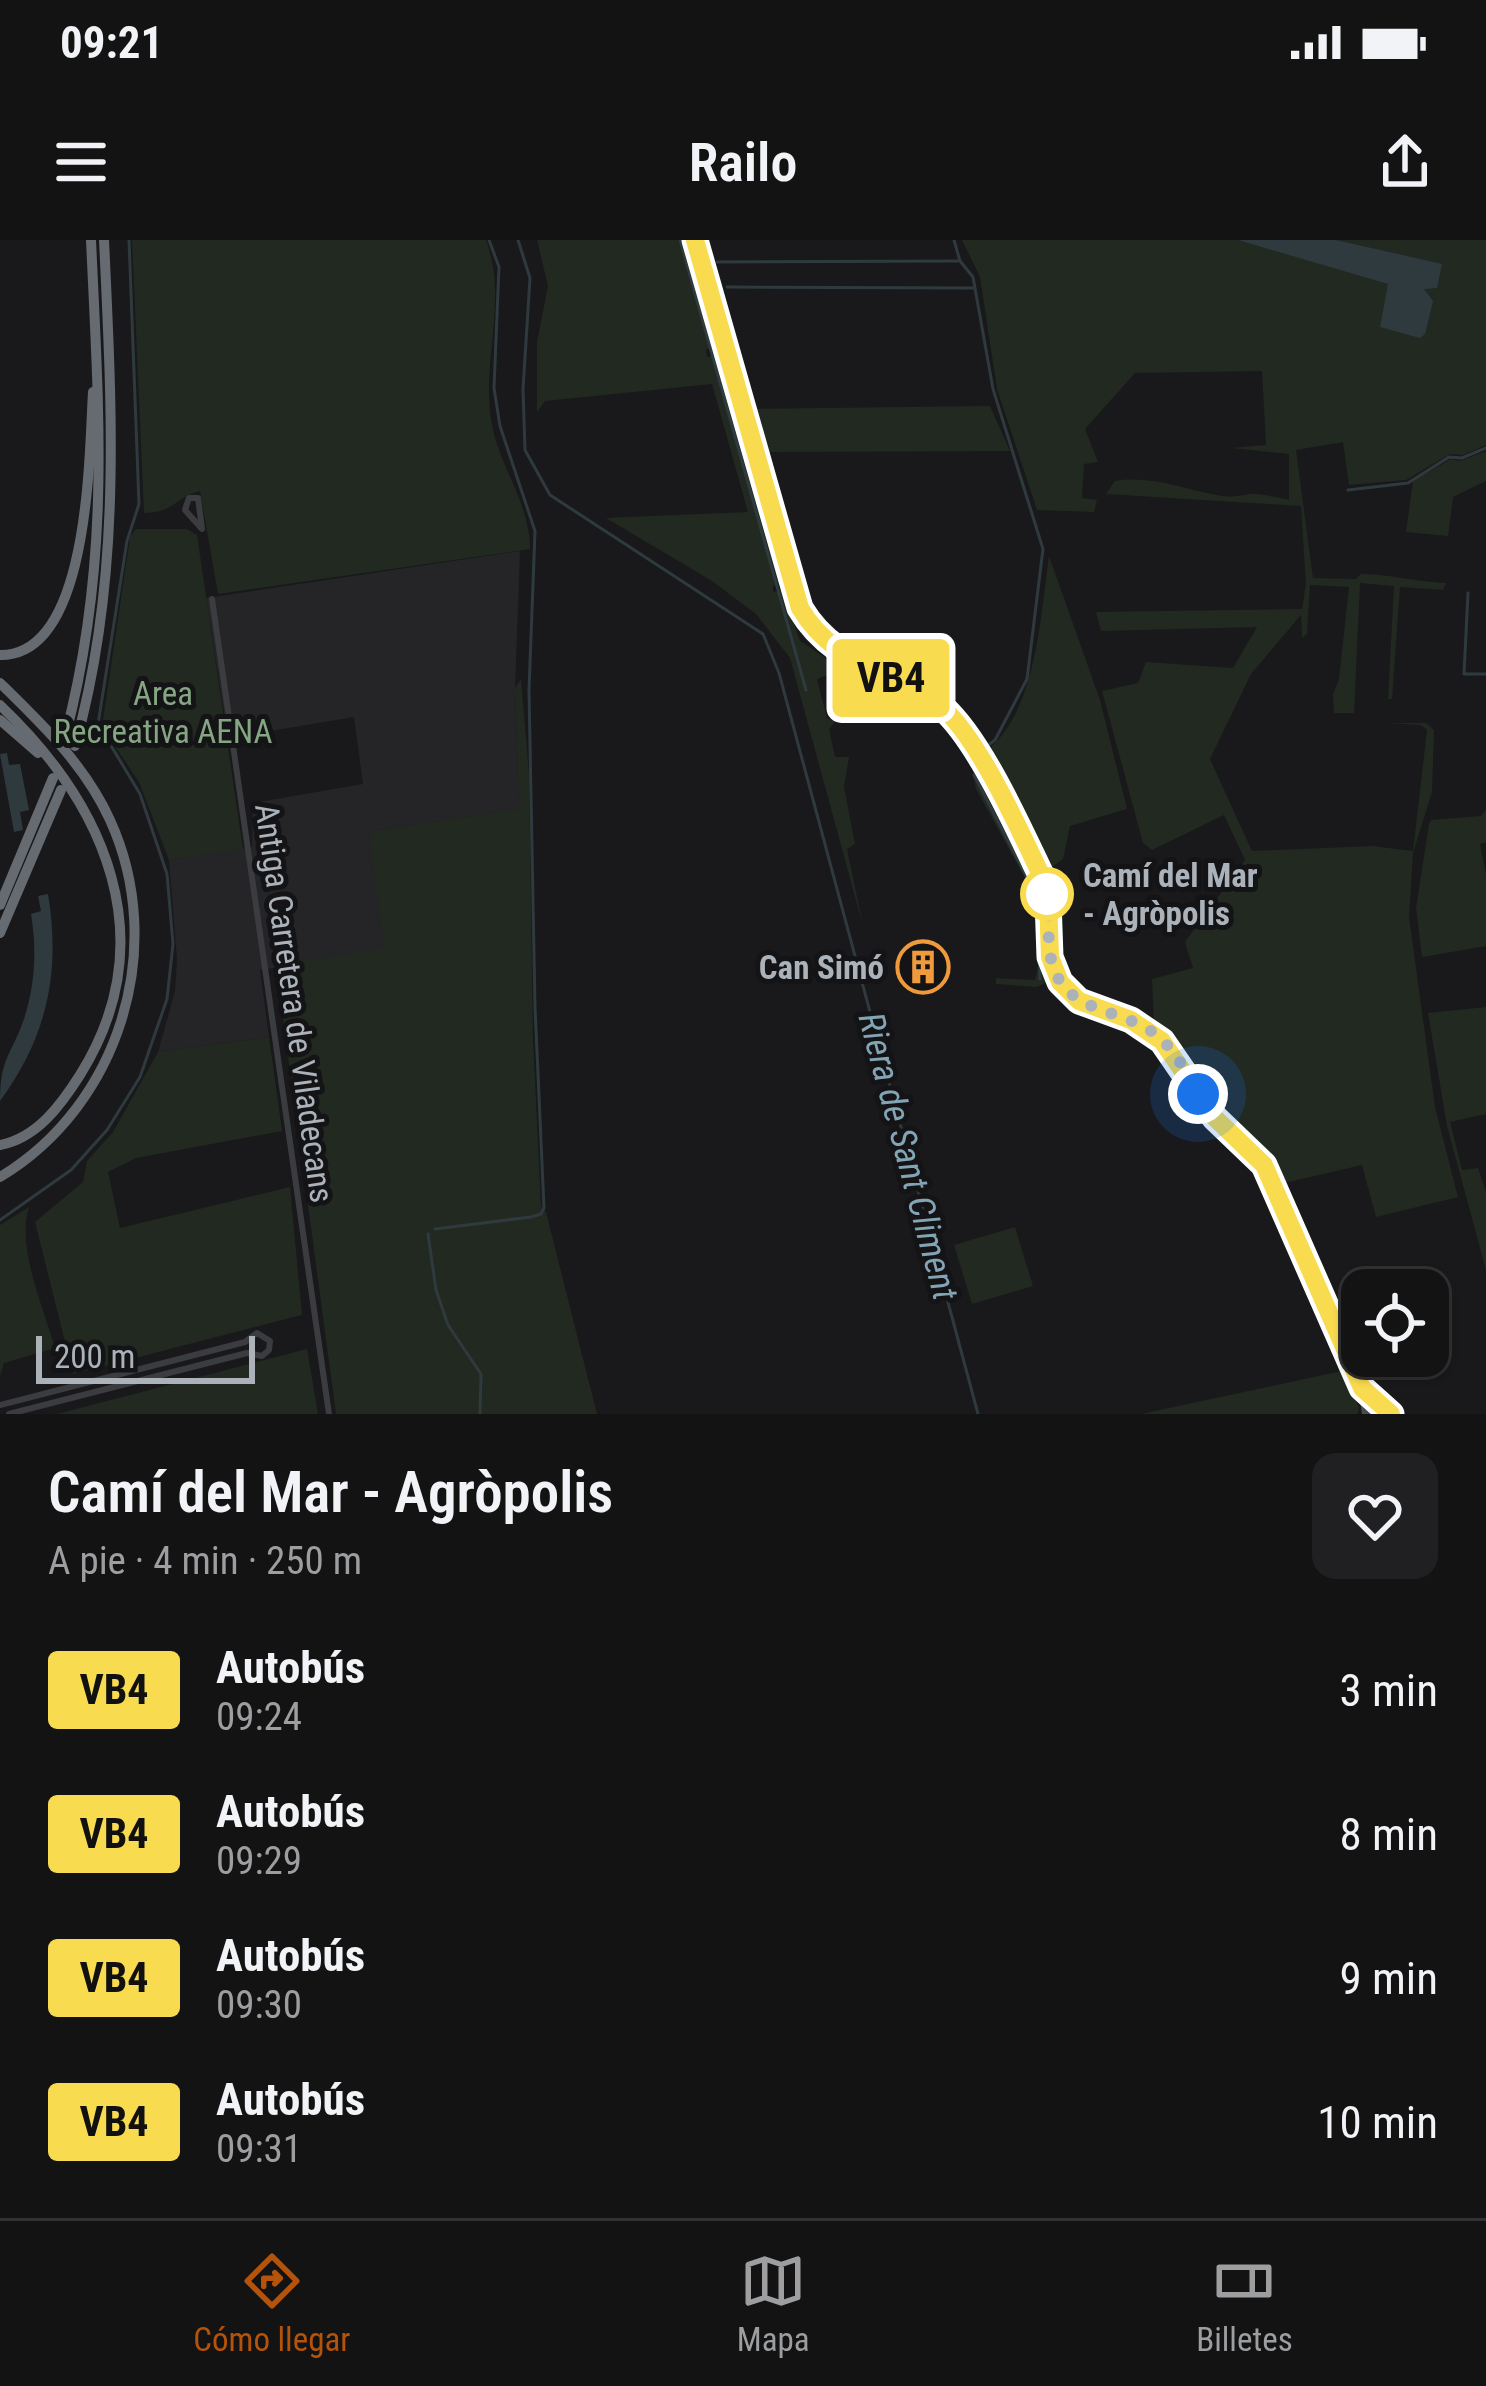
<!DOCTYPE html>
<html lang="es">
<head>
<meta charset="utf-8">
<style>
  :root { --surface:#131314; --page:#202022; --text:#f1f3f6; --muted:#9d9ea0; --line:#323234; --accent:#b45309 }
  body { margin:0; font-family:"Roboto Condensed",sans-serif; background:var(--page); color:var(--text); height:100vh; display:flex; flex-direction:column; font-size:45px; white-space:nowrap }
  * { box-sizing:border-box; margin:0 }
  p { font-size:39px; color:var(--muted) }
  .icon { flex:none; width:66px; height:66px; fill:none; stroke:currentColor; stroke-width:2; stroke-linecap:round; stroke-linejoin:round }
  .map { position:relative; height:1174px; overflow:hidden }
  .panel { display:flex; flex-direction:column; background:var(--surface); flex:1 }
  .panel>* { flex:none }
  .badge { padding:0 24px; border-radius:9px; font-size:42px; line-height:78px }
  .tools { position:absolute; left:1341px; top:1029px; display:grid; gap:24px }
  .tools a { display:grid; place-items:center; width:108px; height:108px; border-radius:24px; background:var(--surface); box-shadow:0 3px 9px #0004,0 0 0 3px var(--line); font-size:60px }
  .scale { position:absolute; left:36px; bottom:30px; width:219px; box-sizing:border-box; padding-left:12px; border:6px solid #abb2ba; border-top:0; font-size:33px; line-height:42px; white-space:nowrap; color:#abb2ba; -webkit-text-stroke:9px #141416; paint-order:stroke }
  .you { position:absolute; width:60px; height:60px; margin:-30px; border:9px solid #fff; border-radius:50%; background:#1a73e8; box-shadow:0 0 0 18px #1a73e833 }
  .map>.badge { position:absolute; translate:-50% -50%; box-shadow:0 0 0 6px #fff }
  .round { display:grid; place-items:center; flex:none; width:126px; height:126px; border-radius:24px; background:var(--page) }
  .overview { display:flex; align-items:center; justify-content:space-between; height:204px; padding:0 48px }
  h1 { font-size:57px; font-weight:600; line-height:90px }
  ul { padding:0; list-style:none }
  li { display:flex; align-items:center; gap:36px; height:144px; padding:0 48px }
  li div { flex:1 }
  li b { display:block; font-size:45px }
  li em { font-style:normal }
  li .badge { min-width:132px; font-weight:700; text-align:center }
  .status { display:flex; justify-content:space-between; align-items:center; height:84px; padding:0 60px; background:var(--surface); direction:ltr }
  .status svg { height:33px; fill:currentColor }
  header { display:flex; justify-content:space-between; align-items:center; height:156px; padding:0 48px; background:var(--surface); font-size:54px; font-weight:600 }
  .menu { display:flex; justify-content:space-around; align-items:center; height:168px; border-top:3px solid var(--line); background:var(--surface); font-size:33px; color:var(--muted) }
  .menu a { display:grid; justify-items:center; gap:6px }
  .menu .active { color:var(--accent) }
  .map>svg:first-child { display:block }
</style>
</head>
<body>
<div class="status"><b>09:21</b><svg viewBox="0 0 49 12"><path d="M0 12V9h3v3zM5 12V6h3v6zM10 12V3h3v9zM15 12V0h3v12zM26 1h20v11H26zM47 4h2v5h-2z"/></svg></div>
<header><svg class="icon" aria-label="menu" viewBox="0 0 24 24"><path d="M4 6h16M4 12h16M4 18h16"/></svg>Railo<svg class="icon" aria-label="share" viewBox="0 0 24 24"><path d="M12 15V3M7 8l5-5 5 5M5 13v7h14v-7"/></svg></header>
<div class="map">
<svg width="1486" height="1174" viewBox="0 0 1486 1174">
  <rect width="100%" height="100%" fill="#19191b"/>
  <!-- built -->
  <path fill="#252528" d="M520,311L515,448L519,569L375,591L391,711L260,730L269,797L158,812L175,751L177,719L169,620L252,607L253,563L363,544L354,477L228,498L206,358Z"/>
  <!-- green -->
  <g fill="#212921">
    <path d="M132,0H486C509,62 480,122 492,185C500,228 530,263 530,309L218,354L200,251C174,258 176,272 144,273Z"/>
    <path d="M537,0H682L714,109H706L707,117L717,115L780,344L773,346V352L782,350L800,401L842,429L817,439L827,478L835,482L829,489L835,517H849L844,547L855,604L847,609L863,686L790,418L756,374L712,341L606,278L748,272L712,144L545,161L537,172V102L548,46Z"/>
    <path d="M962,0H1238L1313,19L1427,57L1424,49L1439,25L1336,0H1486V205L1463,215L1450,214L1406,240L1349,245L1343,202L1296,210L1313,338L1356,339L1361,334C1389,334 1417,342 1446,343L1443,350L1400,347L1392,459H1388L1394,346L1360,343L1354,473H1334L1333,455L1339,439L1349,347L1310,345L1307,394L1302,398L1301,375L1251,434L1210,519L1252,611L1372,606L1413,611L1427,490L1421,485L1389,483H1426L1434,490L1432,552L1413,613L1409,677L1435,867L1458,957L1376,977L1362,925L1280,944L1257,908L1204,857L1185,820L1154,785L1152,739L1193,728L1185,702L1245,620L1224,575L1152,610L1143,603L1102,451L1138,443L1146,422L1233,428L1257,387L1101,391L1096,372L1302,369L1306,344L1301,266L1106,254L1115,241C1152,235 1185,250 1222,256C1234,257 1240,256 1249,254C1261,253 1277,258 1289,260V214L1231,208L1266,205L1262,131L1135,133L1085,189L1098,222L1084,224L1082,258L1097,260L1094,272L1037,270L997,149L980,37Z"/>
    <path d="M990,166L1010,211L759,212L748,169Z"/>
    <path d="M1486,211V241L1453,257L1448,296L1406,292L1413,241L1451,219L1461,221Z"/>
    <path d="M136,289H187L197,295L243,609L169,620L139,542L102,487L130,297Z"/>
    <path d="M1049,316L1100,460L1127,569L1070,586L1063,619L1045,632L984,520L985,512C1037,472 1040,377 1049,316Z"/>
    <path d="M521,439L529,534L533,798L541,966L546,972L597,1174H336L276,726L384,708L370,600L374,591L519,569L515,448Z"/>
    <path d="M866,440L921,468L870,477Z"/>
    <path d="M972,528L1036,651L1041,719L1047,742L1037,747L996,744V738L1035,740L1038,727L1035,656L976,549Z"/>
    <path d="M1486,570V602L1480,604L1486,635V706L1422,717L1416,668L1429,584L1431,580L1481,576Z"/>
    <path d="M1486,767V874L1450,882L1462,930L1478,928L1486,952V1030L1447,886L1428,773Z"/>
    <path d="M269,797L282,891L136,918L108,932L120,988L290,947L302,1075L73,1134L35,982L83,942L87,921L113,892L158,812Z"/>
    <path d="M29,967C16,1008 44,1068 55,1108L4,1123L0,1136V985Z"/>
    <path d="M1015,987L1033,1046L972,1064L954,1005Z"/>
    <path d="M307,1109L318,1174H57Z"/>
    <path d="M1342,1131L1359,1167L1358,1174H1141Z"/>
  </g>
  <!-- water -->
  <g fill="#2f3a3f">
    <path d="M1238,0H1336L1442,24L1437,48L1424,49L1433,61L1425,94L1420,98L1380,87L1388,44Z"/>
    <path d="M7,513L9,525L20,524L29,570L20,572L23,590L14,592L0,514Z"/>
    <path d="M48,654C61,732 47,797 0,861C0,818 11,816 24,779C35,745 37,710 31,674L41,671L38,656Z"/>
  </g>
  <g fill="none" stroke-linecap="round" stroke-linejoin="round">
    <!-- stream -->
    <g stroke="#2f3a3f" stroke-width="3">
      <path d="M518,0L530,38L523,149L525,210L550,255L763,394L779,433L978,1174"/>
      <path d="M680,0L806,450"/>
      <path d="M954,0L960,21L973,37L993,149L1043,309L1027,439L995,500L982,510"/>
      <path d="M717,22L958,21"/>
      <path d="M727,47L973,48"/>
      <path d="M1348,250L1408,243L1449,217L1462,218L1486,208"/>
      <path d="M1468,353L1464,434H1486"/>
      <path d="M974,535L1037,657L1040,739"/>
      <path d="M0,980L71,930L107,890L140,837L167,759L173,704L167,634L140,554L98,484L127,301L139,264L129,0"/>
      <path d="M435,989L531,977L541,974L544,968L535,767L529,450L535,291L500,186L494,148L499,27L489,0"/>
      <path d="M428,994L436,1050L448,1085L481,1134L480,1174"/>
    </g>
    <!-- minor -->
    <g stroke="#3a3c40" stroke-width="6">
      <path d="M189,258H198L202,289L185,270Z"/>
      <path d="M212,359L329,1174"/>
      <path d="M0,1165L245,1102L257,1093L270,1101L269,1110L262,1116L247,1113L9,1174"/>
    </g>
    <!-- secondary -->
    <g stroke="#484b50" stroke-width="8">
      <path d="M695,0L788,339C819,435 884,415 945,470C978,500 1021,594 1042,637L1048,660L1050,717L1058,739L1080,761L1131,780L1162,801L1208,870L1264,925L1362,1148L1366,1174"/>
      <path d="M1367,1154L1391,1174"/>
    </g>
    <!-- motorway -->
    <g stroke="#666a71" stroke-width="10">
      <path d="M0,415C90,416 89,216 93,152"/>
      <path d="M0,443C42,484 85,525 110,580C168,707 120,865 0,937"/>
      <path d="M0,465C105,565 165,699 80,835C61,865 37,898 0,905"/>
      <path d="M0,480L38,513"/>
      <path d="M65,497C111,322 99,177 91,0"/>
      <path d="M75,506C122,339 112,172 104,0"/>
      <path d="M0,665L53,538"/>
      <path d="M0,693L61,550"/>
    </g>
  </g>
  <g fill="none" stroke-linecap="round" stroke-linejoin="round">
    <!-- line casing -->
    <g stroke="#fff" stroke-width="27">
      <path id="line" d="M695,0L800,368C836,429 894,426 943,468C980,501 1020,591 1042,637L1048,660L1050,717L1060,742L1079,761L1131,780L1162,801L1215,878L1264,925L1362,1148L1391,1174"/>
    </g>
    <!-- line -->
    <use href="#line" stroke="#f9db4f" stroke-width="18"/>
    <!-- walk -->
    <path stroke="#abb2ba" stroke-width="12" stroke-dasharray="0 21.6" d="M1047,654C1051,678 1045,706 1054,729C1070,773 1121,769 1154,793C1175,809 1186,832 1198,854"/>
  </g>
  <!-- icons -->
  <defs>
    <g id="building-ring" transform="scale(2.7)"><circle r="9.5" fill="#141416" stroke="#ef9b3d" stroke-width="1.5"/><path d="M-4-6H4V6H1V3H-1V6H-4ZM-2.5-4.3h1.7v1.8h-1.7ZM.8-4.3h1.7v1.8H.8ZM-2.5-1h1.7V.8h-1.7ZM.8-1h1.7V.8H.8Z" fill="#ef9b3d"/></g>
  </defs>
  <g fill-rule="evenodd">
    <use href="#building-ring" x="923" y="727"/>
  </g>
  <!-- markers -->
  <circle fill="#fff" stroke="#f9db4f" stroke-width="6" cx="1047" cy="654" r="24"/>
  <g text-anchor="middle" stroke-width="10" stroke-linejoin="round" paint-order="stroke">
    <!-- park labels -->
    <g font-size="33" fill="#85a583" stroke="#141416">
      <text x="163" y="465">Area<tspan x="163" dy="38">Recreativa AENA</tspan></text>
    </g>
    <!-- stop labels -->
    <g font-size="33" font-weight="bold" fill="#abb2ba" stroke="#141416" text-anchor="start">
      <text x="1083" y="647">Camí del Mar<tspan x="1083" dy="38">- Agròpolis</tspan></text>
    </g>
    <!-- poi labels -->
    <g font-size="33" font-weight="bold" fill="#abb2ba" stroke="#141416" text-anchor="end">
      <text x="884" y="739">Can Simó</text>
    </g>
    <!-- street labels -->
    <g font-size="33" fill="#abb2ba" stroke="#141416">
      <text transform="translate(295 763) rotate(82)" y="12">Antiga Carretera de Viladecans</text>
    </g>
    <!-- water labels -->
    <g font-size="36" font-style="italic" fill="#83a4b4" stroke="#141416">
      <text transform="translate(909 916) rotate(75)" y="13">Riera de Sant Climent</text>
    </g>
  </g>
</svg>
<div class="tools">
<a><svg class="icon" aria-label="locate" viewBox="0 0 24 24"><circle cx="12" cy="12" r="6"/><path d="M12 2v4M12 18v4M2 12h4M18 12h4"/></svg></a>
</div>
<div class="scale">200 m</div>
<div class="you" style="left:1198px;top:854px"></div>
<b class="badge" style="left:891px;top:438px;background:#f9db4f;color:#111">VB4</b>
</div>
<section class="panel">
<div class="overview"><div><h1>Camí del Mar - Agròpolis</h1><p>A pie · 4 min · 250 m</p></div><a class="round"><svg class="icon" aria-label="heart" viewBox="0 0 24 24"><path d="M12 20l-8-8c-3-5 5-10 8-4 3-6 11-1 8 4z"/></svg></a></div>
<ul>
<li><span class="badge" style="background:#f9db4f;color:#111">VB4</span><div><b>Autobús</b><p>09:24</p></div><em>3 min</em></li>
<li><span class="badge" style="background:#f9db4f;color:#111">VB4</span><div><b>Autobús</b><p>09:29</p></div><em>8 min</em></li>
<li><span class="badge" style="background:#f9db4f;color:#111">VB4</span><div><b>Autobús</b><p>09:30</p></div><em>9 min</em></li>
<li><span class="badge" style="background:#f9db4f;color:#111">VB4</span><div><b>Autobús</b><p>09:31</p></div><em>10 min</em></li>
</ul>
</section>
<nav class="menu">
<a class="active"><svg class="icon" aria-label="directions" viewBox="0 0 24 24"><path d="M12 3l9 9-9 9-9-9zM9 14v-3h6M13 9l2 2-2 2"/></svg>Cómo llegar</a>
<a><svg class="icon" aria-label="map" viewBox="0 0 24 24"><path d="M3 6l6-2 6 2 6-2v14l-6 2-6-2-6 2zM9 4v14M15 6v14"/></svg>Mapa</a>
<a><svg class="icon" aria-label="tickets" viewBox="0 0 24 24"><path d="M3 7h18v10H3zM15 7v10"/></svg>Billetes</a>
</nav>
</body>
</html>
